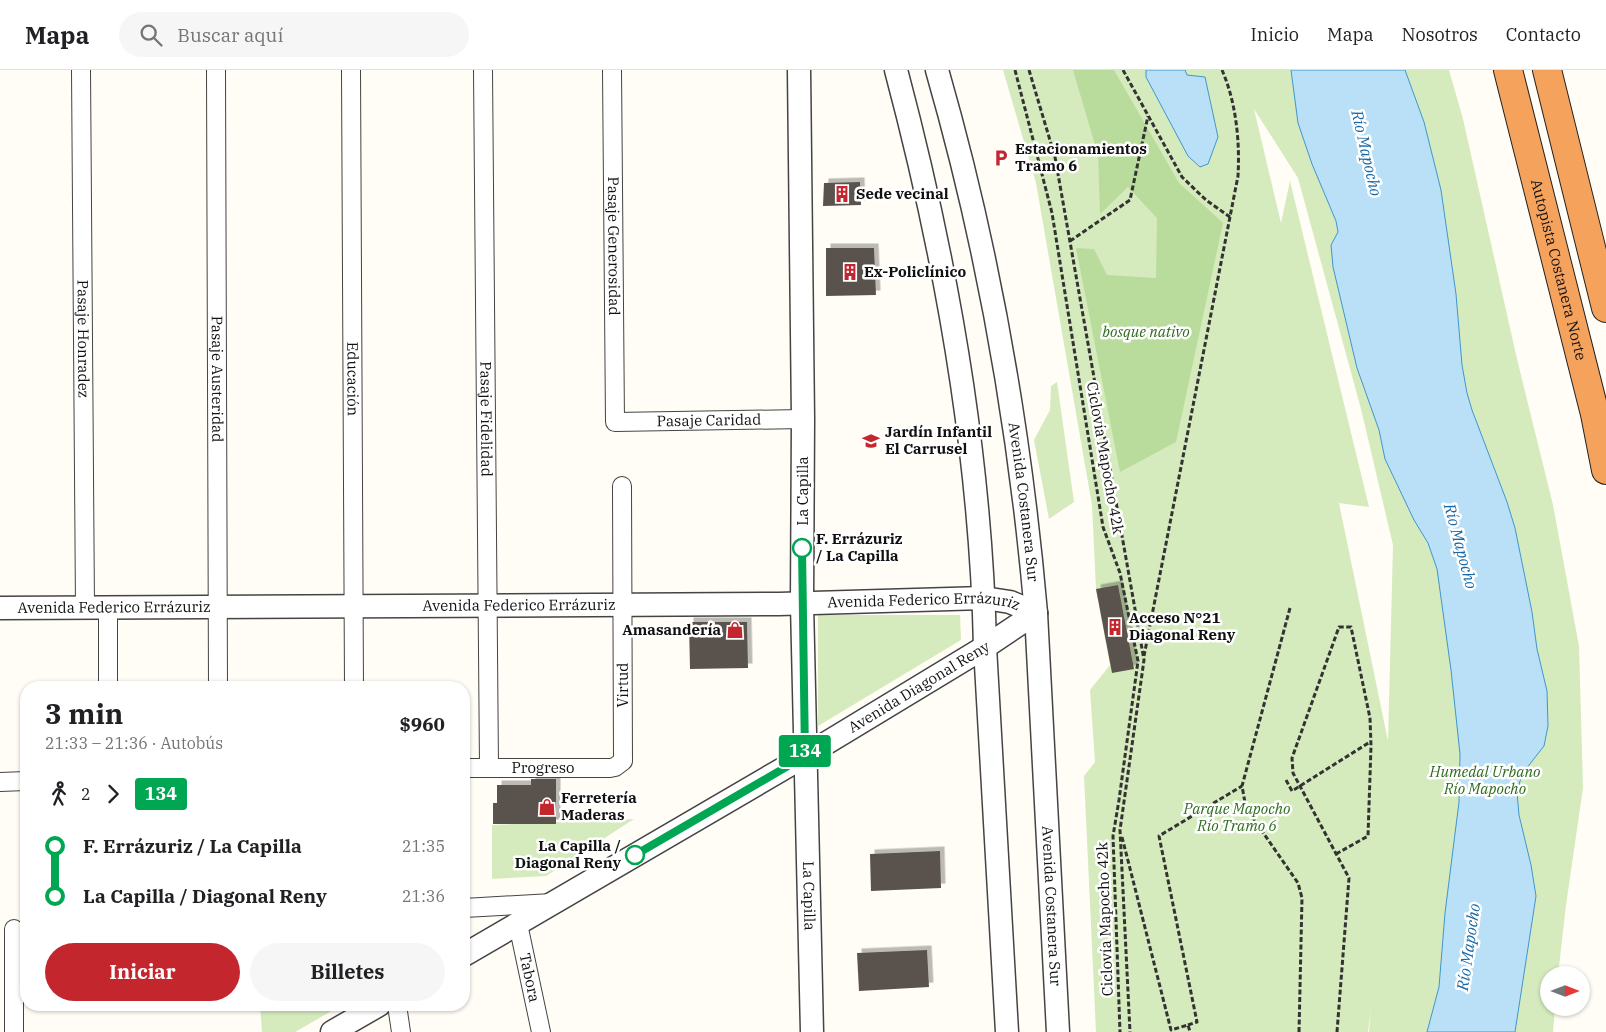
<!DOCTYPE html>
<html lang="es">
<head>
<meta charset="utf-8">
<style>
  :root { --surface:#fff; --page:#f6f6f6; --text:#202124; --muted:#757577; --line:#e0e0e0; --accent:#c4262e }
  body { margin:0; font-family:"IBM Plex Serif",serif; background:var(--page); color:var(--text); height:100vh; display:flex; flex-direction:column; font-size:19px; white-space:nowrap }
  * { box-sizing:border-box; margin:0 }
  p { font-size:16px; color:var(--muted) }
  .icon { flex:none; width:28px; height:28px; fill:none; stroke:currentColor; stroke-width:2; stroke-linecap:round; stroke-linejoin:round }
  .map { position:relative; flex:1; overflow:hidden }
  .details { position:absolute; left:20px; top:611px; width:450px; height:330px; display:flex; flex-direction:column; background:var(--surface); border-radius:20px; box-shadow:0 1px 4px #0004 }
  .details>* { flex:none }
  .badge { padding:0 10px; border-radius:4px; font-size:18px; line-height:32px }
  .needle { width:32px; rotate:90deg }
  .controls { position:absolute; left:1540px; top:896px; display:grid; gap:10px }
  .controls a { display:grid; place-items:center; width:50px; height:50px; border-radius:50%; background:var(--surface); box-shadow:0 1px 4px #0004; font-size:25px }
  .map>.badge { position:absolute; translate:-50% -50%; box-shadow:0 0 0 2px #fff }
  .legs { display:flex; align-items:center; gap:8px; height:55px; padding:0 25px; font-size:16px }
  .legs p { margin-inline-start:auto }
  .overview { display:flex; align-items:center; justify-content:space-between; height:85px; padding:0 25px }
  h1 { font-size:28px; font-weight:700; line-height:38px }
  .action { display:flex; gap:10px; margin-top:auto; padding:10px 25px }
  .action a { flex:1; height:58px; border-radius:30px; background:var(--accent); color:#fff; font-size:20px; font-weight:700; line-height:58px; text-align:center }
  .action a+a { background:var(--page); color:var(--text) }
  ul { padding:0 25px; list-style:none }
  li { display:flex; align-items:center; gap:18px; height:50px; font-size:19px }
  li i { display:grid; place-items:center; width:8px; height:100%; margin:0 6px; background:currentColor }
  li i::after { content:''; width:12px; height:12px; margin:-6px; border:4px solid; border-radius:50%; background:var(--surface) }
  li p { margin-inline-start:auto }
  li:first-child i { background:linear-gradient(#0000 50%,currentColor 0) }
  li:last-child i { background:linear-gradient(currentColor 50%,#0000 0) }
  header { display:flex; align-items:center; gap:30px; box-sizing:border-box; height:70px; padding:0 25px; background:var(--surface); border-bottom:1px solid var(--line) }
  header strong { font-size:24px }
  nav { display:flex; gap:28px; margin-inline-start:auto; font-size:18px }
  .search { width:350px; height:45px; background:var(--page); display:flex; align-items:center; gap:12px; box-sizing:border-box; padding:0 18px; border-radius:28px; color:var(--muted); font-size:19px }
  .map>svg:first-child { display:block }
</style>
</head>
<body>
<header>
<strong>Mapa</strong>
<div class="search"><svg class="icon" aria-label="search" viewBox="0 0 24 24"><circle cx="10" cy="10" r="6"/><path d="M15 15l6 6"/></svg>Buscar aquí</div>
<nav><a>Inicio</a><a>Mapa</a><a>Nosotros</a><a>Contacto</a></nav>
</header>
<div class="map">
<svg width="1606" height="962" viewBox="0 0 1606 962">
  <defs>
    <filter id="shadow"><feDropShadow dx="4.5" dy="-4.5" stdDeviation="0" flood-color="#0004"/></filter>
  </defs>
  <rect width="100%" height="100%" fill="#fffdf5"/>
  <!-- green -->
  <g fill="#d5ebbd" fill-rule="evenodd">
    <path d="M1003,0H1449L1463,49L1517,289L1553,435L1579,576L1583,718L1566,835L1558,905H1549V938H1555L1553,962H1369L1371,940L1368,962H1096L1084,706L1095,692L1090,620L1110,595L1096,519L1092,435L1036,113ZM1254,39L1298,108L1361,339L1393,475L1388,671L1339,433L1369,437L1290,111L1281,153Z"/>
    <path d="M1057,312L1074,432L1049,449L1034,370L1050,340L1051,316Z"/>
    <path d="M960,545L961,570L818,656V545Z"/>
    <path d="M634,749L546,806L492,809V755Z"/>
    <path d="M260,935H342L295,962H262Z"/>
  </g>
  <!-- forest -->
  <path fill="#b9dc9c" d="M1073,0H1114L1179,113L1223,153L1176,372L1120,402L1076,178L1094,179L1107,205L1156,208L1157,148L1128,117L1100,144L1098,85Z"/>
  <!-- water -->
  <g fill="#b9e0f7" stroke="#3f96cf">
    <path d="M1146,0H1185L1187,5L1205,7L1218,67L1208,94L1200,97L1188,86L1146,7Z"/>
    <path d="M1291,0H1405L1424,52L1441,120L1456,224L1462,295L1467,323L1472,340L1507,432L1515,458L1532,542L1537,579L1547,621L1548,656L1544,676L1522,704L1517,722L1519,745L1531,795L1536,826L1515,962H1427L1439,917L1445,843L1459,732L1460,684L1451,600L1437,499L1428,473L1414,450L1385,389L1379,360L1357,298L1333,197L1331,175L1338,162L1336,151L1312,94L1298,53Z"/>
  </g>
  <!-- building -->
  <g fill="#5a524d" filter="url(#shadow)">
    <path d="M860,112L861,135L823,136L824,113Z"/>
    <path d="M826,178H874L876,225L826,226Z"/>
    <path d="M1118,515L1134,599L1112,603L1096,519Z"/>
    <path d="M689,552H747L748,598L690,599Z"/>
    <path d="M531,709H556V754H493V733H497V715H531Z"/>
    <path d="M940,781L941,818L871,821L870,784Z"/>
    <path d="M927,880L929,917L859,921L857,883Z"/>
  </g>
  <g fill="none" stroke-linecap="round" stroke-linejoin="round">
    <!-- minor casing -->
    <g stroke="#444" stroke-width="20">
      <g id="minor">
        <path id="s1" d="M81,0L85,538"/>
        <path id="s2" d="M216,0L218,618"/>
        <path id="s3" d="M351,0L354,618"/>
        <path id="s4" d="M483,0L489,698"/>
        <path id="s5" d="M612,0L615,352L803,349"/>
        <path d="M108,538V618"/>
        <path id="s6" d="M464,698H610L615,697L623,691L622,416"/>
        <path d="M0,712L26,711"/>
        <path d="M464,838L552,833"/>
        <path id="s7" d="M518,854L541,962"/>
        <path d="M14,859V962"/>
        <path d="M397,935L401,962"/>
      </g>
    </g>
    <!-- tertiary casing -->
    <g stroke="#444" stroke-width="25">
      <g id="tertiary">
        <path id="s8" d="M799,0L803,349L802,534L812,962"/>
        <path d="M896,0C946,188 981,382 985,577L1007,962"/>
        <path id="s9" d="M937,0C988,177 1020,359 1036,543L1058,962"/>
        <path id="s10" d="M0,538L779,534L984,528L1010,532L1036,543"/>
        <path id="s11" d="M464,885L805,686L985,577L1036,543"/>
        <path d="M332,962L379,935"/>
      </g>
    </g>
    <!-- motorway casing -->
    <g stroke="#222" stroke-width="30">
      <g id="motorway">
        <path id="s12" d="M1508,0L1595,344L1606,400"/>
        <path d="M1547,0L1606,238"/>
      </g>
    </g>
    <!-- path -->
    <g stroke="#333" stroke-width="3" stroke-dasharray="5 2.5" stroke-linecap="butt">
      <path d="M1015,0L1052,143L1103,457L1120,503L1138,591L1119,730L1113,766L1120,962"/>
      <path d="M1029,0L1055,87L1144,590L1120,760L1130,962"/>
      <path d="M1123,0L1182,107L1206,130L1230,147"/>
      <path d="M1070,171L1130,130L1148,46"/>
      <path d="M1290,538L1242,716L1246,738L1298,813L1302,828L1299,962"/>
      <path d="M1144,586L1238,106C1240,71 1236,32 1222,0"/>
      <path d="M1286,710L1292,721L1370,672"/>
      <path d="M1122,767L1171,960L1188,955L1190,962"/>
      <path d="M1336,784L1368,766L1371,676L1370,648L1351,557H1339L1292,688L1293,703L1349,808L1337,962"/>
      <path d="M1188,955L1197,952L1159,766L1242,716"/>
    </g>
    <!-- minor -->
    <use href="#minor" stroke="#fff" stroke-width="18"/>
    <!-- tertiary -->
    <use href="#tertiary" stroke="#fff" stroke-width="22"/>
    <!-- motorway -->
    <use href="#motorway" stroke="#f5a25d" stroke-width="28"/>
  </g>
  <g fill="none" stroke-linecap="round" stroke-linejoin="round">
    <!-- line-1 casing -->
    <g stroke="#fff" stroke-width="11">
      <path id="line-1" d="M635,785L805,686L802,478"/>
    </g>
    <!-- line-1 -->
    <use href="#line-1" stroke="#00a651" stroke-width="8"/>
  </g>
  <!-- icons -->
  <defs>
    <g id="parking-bare" transform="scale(1.35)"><path d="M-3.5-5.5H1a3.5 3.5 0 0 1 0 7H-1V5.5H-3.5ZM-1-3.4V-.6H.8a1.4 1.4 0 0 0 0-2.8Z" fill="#c4262e" stroke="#fff" stroke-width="2.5" paint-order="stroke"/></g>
    <g id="building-bare" transform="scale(1.35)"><path d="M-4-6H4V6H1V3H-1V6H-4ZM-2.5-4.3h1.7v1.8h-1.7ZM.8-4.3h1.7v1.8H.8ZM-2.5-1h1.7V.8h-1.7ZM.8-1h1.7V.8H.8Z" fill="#c4262e" stroke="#fff" stroke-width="2.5" paint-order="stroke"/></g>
    <g id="school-bare" transform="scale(1.35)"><path d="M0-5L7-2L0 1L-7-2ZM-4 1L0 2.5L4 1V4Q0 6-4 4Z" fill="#c4262e" stroke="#fff" stroke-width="2.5" paint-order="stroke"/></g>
    <g id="shop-bare" transform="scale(1.35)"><path d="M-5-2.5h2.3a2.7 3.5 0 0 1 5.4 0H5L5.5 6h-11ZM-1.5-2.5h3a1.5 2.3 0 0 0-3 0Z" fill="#c4262e" stroke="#fff" stroke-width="2.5" paint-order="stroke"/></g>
  </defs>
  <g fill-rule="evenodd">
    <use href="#parking-bare" x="1001" y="88"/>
    <use href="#building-bare" x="842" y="124"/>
    <use href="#building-bare" x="850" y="202"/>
    <use href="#school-bare" x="871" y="371"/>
    <use href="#building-bare" x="1115" y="557"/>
    <use href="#shop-bare" x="735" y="560"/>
    <use href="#shop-bare" x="547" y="737"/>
  </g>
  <!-- markers -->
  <g fill="#fff" stroke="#00a651" stroke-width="2.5">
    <circle cx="802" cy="478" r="9"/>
    <circle cx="635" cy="785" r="9"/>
  </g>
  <g text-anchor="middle" stroke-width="5" stroke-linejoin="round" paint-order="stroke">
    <!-- poi labels -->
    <g font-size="15" font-weight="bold" fill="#111" stroke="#fff" text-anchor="start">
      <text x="1015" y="84">Estacionamientos<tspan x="1015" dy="17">Tramo 6</tspan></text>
      <text x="856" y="129">Sede vecinal</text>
      <text x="864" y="207">Ex-Policlínico</text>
      <text x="885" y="367">Jardín Infantil<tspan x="885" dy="17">El Carrusel</tspan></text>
      <text x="1129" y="553">Acceso N°21<tspan x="1129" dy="17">Diagonal Reny</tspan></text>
      <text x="721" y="565" text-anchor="end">Amasandería</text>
      <text x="561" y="733">Ferretería<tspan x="561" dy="17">Maderas</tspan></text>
    </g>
    <!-- street labels -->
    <g font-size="15" fill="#111" stroke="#fff">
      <text dy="5" stroke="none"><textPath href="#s5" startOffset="176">Pasaje Generosidad</textPath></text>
      <text dy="5" stroke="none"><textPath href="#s12" startOffset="206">Autopista Costanera Norte</textPath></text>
      <text dy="5" stroke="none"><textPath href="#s1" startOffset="269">Pasaje Honradez</textPath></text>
      <text dy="5" stroke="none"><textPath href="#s2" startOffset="309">Pasaje Austeridad</textPath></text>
      <text dy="5" stroke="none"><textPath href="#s3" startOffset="309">Educación</textPath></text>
      <text dy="5" stroke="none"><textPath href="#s4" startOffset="349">Pasaje Fidelidad</textPath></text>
      <text dy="5" stroke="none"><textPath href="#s5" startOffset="446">Pasaje Caridad</textPath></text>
      <text transform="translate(1105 388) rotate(80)" y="5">Ciclovía Mapocho 42k</text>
      <text transform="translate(803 421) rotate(-90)" y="5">La Capilla</text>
      <text dy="5" stroke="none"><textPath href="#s9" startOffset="441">Avenida Costanera Sur</textPath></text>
      <text dy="5" stroke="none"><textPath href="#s10" startOffset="519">Avenida Federico Errázuriz</textPath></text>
      <text dy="5" stroke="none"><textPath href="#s10" startOffset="924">Avenida Federico Errázuriz</textPath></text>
      <text dy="5" stroke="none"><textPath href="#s10" startOffset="114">Avenida Federico Errázuriz</textPath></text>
      <text transform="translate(623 615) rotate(-90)" y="5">Virtud</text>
      <text dy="5" stroke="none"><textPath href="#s11" startOffset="528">Avenida Diagonal Reny</textPath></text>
      <text dy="5" stroke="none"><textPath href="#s6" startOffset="79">Progreso</textPath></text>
      <text dy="5" stroke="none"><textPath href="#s8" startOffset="826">La Capilla</textPath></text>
      <text dy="5" stroke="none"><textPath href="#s9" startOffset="846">Avenida Costanera Sur</textPath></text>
      <text transform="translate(1105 849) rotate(-92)" y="5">Ciclovía Mapocho 42k</text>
      <text dy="5" stroke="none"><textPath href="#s7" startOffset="55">Tabora</textPath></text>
    </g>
    <!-- park labels -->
    <g font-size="15" font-style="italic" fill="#2f6b1f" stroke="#fff">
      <text x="1146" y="267">bosque nativo</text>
      <text x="1485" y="707">Humedal Urbano<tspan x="1485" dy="17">Río Mapocho</tspan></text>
      <text x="1237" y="744">Parque Mapocho<tspan x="1237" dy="17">Río Tramo 6</tspan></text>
    </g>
    <!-- stop labels -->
    <g font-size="15" font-weight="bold" fill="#111" stroke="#fff" text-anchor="start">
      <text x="816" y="474">F. Errázuriz<tspan x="816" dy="17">/ La Capilla</tspan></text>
      <text x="621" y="781" text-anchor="end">La Capilla /<tspan x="621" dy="17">Diagonal Reny</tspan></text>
    </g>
    <!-- water labels -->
    <g font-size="16" font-style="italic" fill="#1768a6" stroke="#fff">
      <text transform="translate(1367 83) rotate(77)" y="6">Río Mapocho</text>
      <text transform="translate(1461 476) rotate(75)" y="6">Río Mapocho</text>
      <text transform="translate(1468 877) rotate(-82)" y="6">Río Mapocho</text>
    </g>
  </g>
</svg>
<div class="controls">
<a><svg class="needle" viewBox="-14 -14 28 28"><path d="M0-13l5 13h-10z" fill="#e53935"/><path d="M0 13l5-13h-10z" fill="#757577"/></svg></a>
</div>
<b class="badge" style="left:805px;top:681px;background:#00a651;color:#fff">134</b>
<section class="details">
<div class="overview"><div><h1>3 min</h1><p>21:33 – 21:36 · Autobús</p></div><b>$960</b></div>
<div class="legs"><svg class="icon" aria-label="walk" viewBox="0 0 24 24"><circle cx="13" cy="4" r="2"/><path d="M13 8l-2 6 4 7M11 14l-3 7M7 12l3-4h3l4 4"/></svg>2<svg class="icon" aria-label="forward" viewBox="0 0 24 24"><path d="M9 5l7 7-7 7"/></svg><b class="badge" style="background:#00a651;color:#fff">134</b></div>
<ul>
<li><i style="color:#00a651"></i><b>F. Errázuriz / La Capilla</b><p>21:35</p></li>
<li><i style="color:#00a651"></i><b>La Capilla / Diagonal Reny</b><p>21:36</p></li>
</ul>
<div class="action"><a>Iniciar</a><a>Billetes</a></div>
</section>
</div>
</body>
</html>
